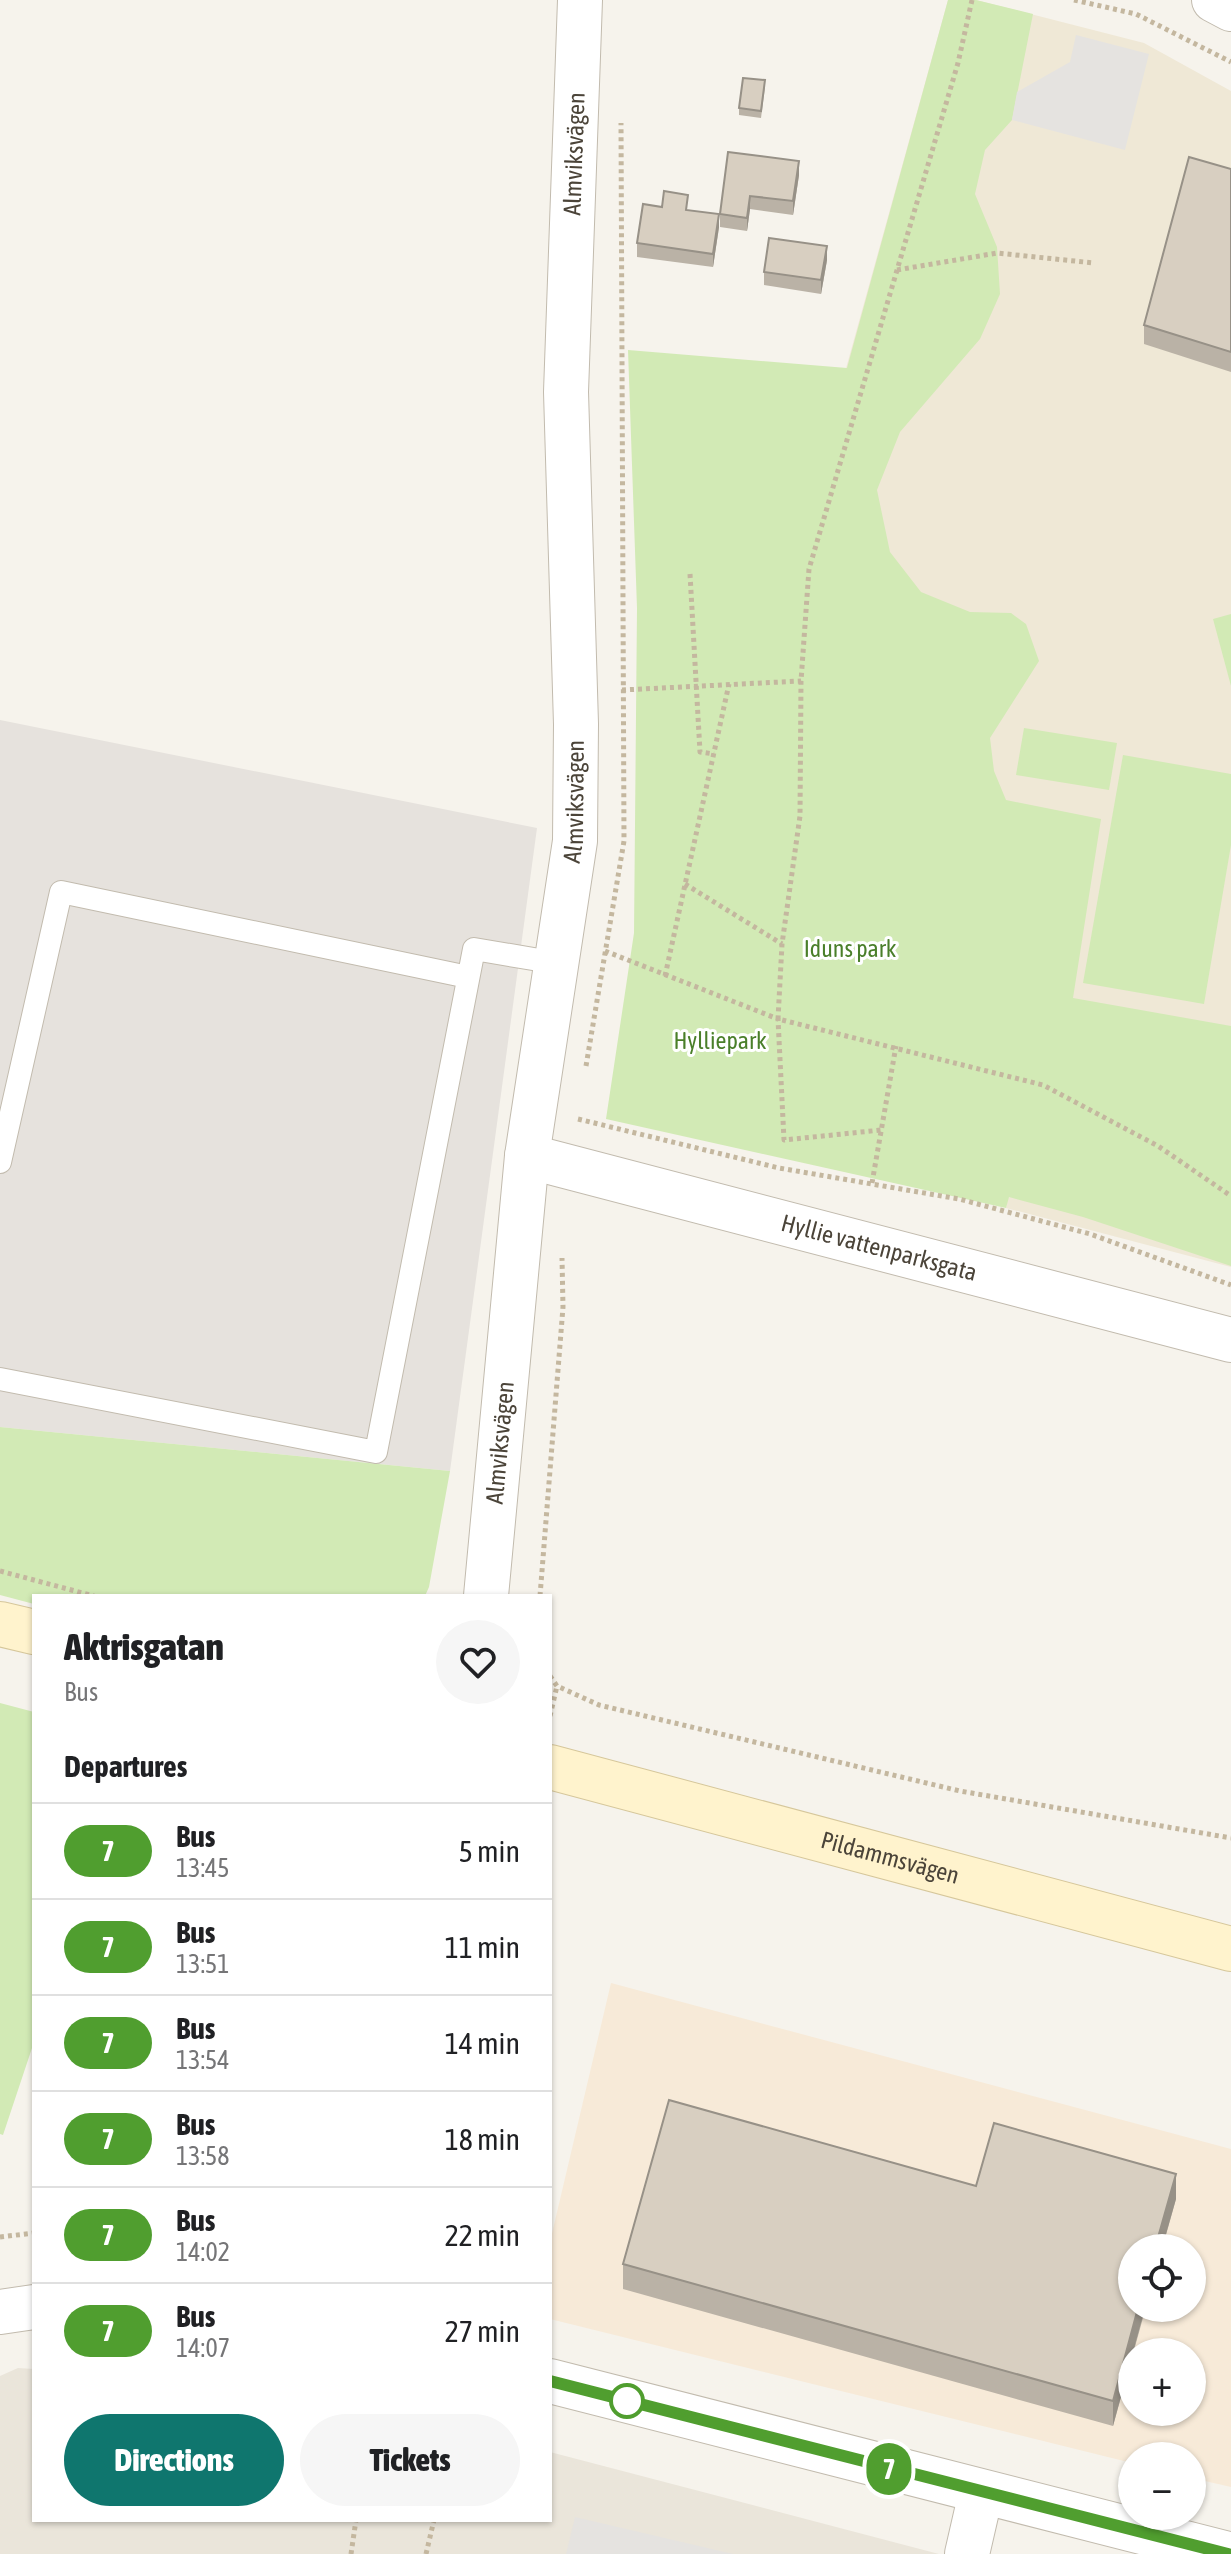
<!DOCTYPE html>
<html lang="en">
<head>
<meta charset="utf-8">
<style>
  :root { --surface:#fff; --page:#f6f6f6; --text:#202124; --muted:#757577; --line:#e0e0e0; --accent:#0f766e }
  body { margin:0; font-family:"Asap Condensed",sans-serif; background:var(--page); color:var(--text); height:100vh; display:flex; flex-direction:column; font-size:30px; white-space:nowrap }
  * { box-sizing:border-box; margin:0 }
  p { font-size:26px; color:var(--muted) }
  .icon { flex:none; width:44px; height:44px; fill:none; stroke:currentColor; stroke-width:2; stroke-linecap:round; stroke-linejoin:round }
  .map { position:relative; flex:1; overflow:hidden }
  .side { position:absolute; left:32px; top:1594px; width:520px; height:928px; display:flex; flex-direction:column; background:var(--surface); border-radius:0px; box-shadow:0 2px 6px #0004 }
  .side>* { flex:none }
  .badge { padding:0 16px; border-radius:26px; font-size:28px; line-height:52px }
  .buttons { position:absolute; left:1118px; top:2234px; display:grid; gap:16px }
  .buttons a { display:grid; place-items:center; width:88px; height:88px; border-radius:50%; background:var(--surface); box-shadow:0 2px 6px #0004; font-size:40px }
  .map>.badge { position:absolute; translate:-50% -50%; box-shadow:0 0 0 4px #fff }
  h2 { padding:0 32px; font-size:30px; line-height:72px }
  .round { display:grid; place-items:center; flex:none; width:84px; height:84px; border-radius:42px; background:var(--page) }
  .headline { display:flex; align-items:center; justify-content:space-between; height:136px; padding:0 32px }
  h1 { font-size:38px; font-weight:800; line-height:60px }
  .button { display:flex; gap:16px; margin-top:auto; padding:16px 32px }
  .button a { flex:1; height:92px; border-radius:48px; background:var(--accent); color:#fff; font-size:32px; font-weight:800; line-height:92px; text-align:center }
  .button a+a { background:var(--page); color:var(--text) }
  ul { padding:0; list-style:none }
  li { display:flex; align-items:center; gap:24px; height:96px; padding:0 32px; border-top:2px solid var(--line) }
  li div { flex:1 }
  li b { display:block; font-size:30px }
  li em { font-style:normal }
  li .badge { min-width:88px; font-weight:700; text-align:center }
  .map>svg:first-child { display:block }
</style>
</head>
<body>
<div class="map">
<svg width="1231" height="2554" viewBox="0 0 1231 2554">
  <rect width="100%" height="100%" fill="#f6f3ec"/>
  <!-- residential -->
  <path fill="#eae5da" d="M18,2368L34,2369V2520H550V2452L939,2554H0V2376Z"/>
  <!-- commercial -->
  <path fill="#f7ead8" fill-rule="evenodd" d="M611,1983L1231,2149V2487L1192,2478V2456H1132V2463L550,2319V2242ZM1132,2248H1192V2308H1132ZM1132,2352H1192V2412H1132Z"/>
  <!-- industrial -->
  <path fill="#e6e2dd" d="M0,720L537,828L450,1471L0,1427Z"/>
  <!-- education -->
  <path fill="#efe8d6" d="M948,0H976L1144,43L1231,91V1267L1006,1208L1026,1084L786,585Z"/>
  <!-- green -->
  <g fill="#d2eab5">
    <path d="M948,0H976L1033,14L1012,120L985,150L975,194L997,247L1000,294L980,339L900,432L877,490L890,552L921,592L970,612L1011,613L1026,624L1039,661L990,738L994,771L1006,800L1101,819L1073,998L1231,1026V1266L1083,1217L1009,1197L1006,1208L606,1119L634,933L637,608L628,350L847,368Z"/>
    <path d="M1231,614V686L1213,619Z"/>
    <path d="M1024,728L1117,743L1109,790L1016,775Z"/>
    <path d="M1123,755L1231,774V845L1204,1004L1083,983Z"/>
    <path d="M0,1427L450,1471L429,1587L425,1596H34V1604L0,1595Z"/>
    <path d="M0,1703L34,1712V2042L3,2135L0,2134Z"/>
  </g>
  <!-- parking -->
  <g fill="#e5e3e0">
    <path d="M1076,35L1149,54L1125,150L1012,120L1017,92L1070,62Z"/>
    <path d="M575,2517L733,2554H566Z"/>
  </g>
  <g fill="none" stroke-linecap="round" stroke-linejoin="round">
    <!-- service casing -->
    <g stroke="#c2bbae" stroke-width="24">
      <g id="service">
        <path d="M0,1162L61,892L468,977"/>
        <path d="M0,1379L376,1452L474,949L557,963"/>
      </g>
    </g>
    <!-- minor casing -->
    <g stroke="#c2bbae" stroke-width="46">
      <g id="minor">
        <path d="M1214,0L1231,9"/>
        <path id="s1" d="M527,1156L1231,1340"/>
        <path id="s2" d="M486,1596L527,1156L575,841L576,724L566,392L580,0"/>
        <path d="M0,2312L34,2307"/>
        <path d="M550,2381L1228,2554"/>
        <path d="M967,2554L981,2493"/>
      </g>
    </g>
    <!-- secondary casing -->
    <g stroke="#d6c79b" stroke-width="46">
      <g id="secondary">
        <path d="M0,1624L34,1632"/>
        <path id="s3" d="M550,1767L1231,1949"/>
      </g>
    </g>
    <!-- path -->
    <g stroke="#c4b79f" stroke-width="5" stroke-dasharray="4 4" stroke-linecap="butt">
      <path d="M972,0L958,63L809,569L801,681L800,816L782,944L778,1019L1043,1085L1158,1146L1231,1196"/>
      <path d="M1074,0L1136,14L1231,62"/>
      <path d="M897,270L997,253L1094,263"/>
      <path d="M690,574L700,752L714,754"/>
      <path d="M622,690L801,681"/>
      <path d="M685,884L782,944"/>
      <path d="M605,951L778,1019L784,1140L881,1130"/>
      <path d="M665,976L729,684"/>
      <path d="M586,1066L624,841L621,123"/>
      <path d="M578,1119L779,1168L959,1199L1090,1234L1231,1285"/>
      <path d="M872,1183L896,1046"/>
      <path d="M0,1571L94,1596"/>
      <path d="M540,1596L563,1307L562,1258"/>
      <path d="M550,1676L557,1686L599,1705L960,1791L1231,1838"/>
      <path d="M550,1716L557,1686"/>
      <path d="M0,2237L34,2233"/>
      <path d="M351,2554L356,2520"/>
      <path d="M426,2554L434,2520"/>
    </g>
    <!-- service -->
    <use href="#service" stroke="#fff" stroke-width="22"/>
    <!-- minor -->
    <use href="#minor" stroke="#fff" stroke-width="44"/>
    <!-- secondary -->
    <use href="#secondary" stroke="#fff3cd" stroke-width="44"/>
  </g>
  <!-- wall -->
  <g fill="#bab2a6">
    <path d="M765,87L761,118L739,115V108Z"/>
    <path d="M728,152L799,175L793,215L750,209L747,231L720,227V214Z"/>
    <path d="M1231,169V372L1144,344V325Z"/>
    <path d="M688,210L719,227L713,267L637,257V243Z"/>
    <path d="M827,260L821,294L764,285V272Z"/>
    <path d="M976,2186L1176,2199L1113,2426L623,2289V2264Z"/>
  </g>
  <!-- shaded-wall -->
  <g fill="#979187">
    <path d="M799,161V175L793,215V201Z"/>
    <path d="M750,196V209L747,231V218Z"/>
    <path d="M719,214V227L713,267V254Z"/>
    <path d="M827,246V260L821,294V280Z"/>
    <path d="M1176,2174V2199L1162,2248H1155Z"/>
    <path d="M1138,2308H1145L1113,2426V2401Z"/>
  </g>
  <!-- building -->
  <g fill="#d8cfc1" stroke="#979187" stroke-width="2">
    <path d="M743,78L765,80L761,111L739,108Z"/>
    <path d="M728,152L799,161L793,201L750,196L747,218L720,214Z"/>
    <path d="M1189,157L1231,169V352L1144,325Z"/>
    <path d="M664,191L688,195L686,210L719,214L713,254L637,243L643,204L662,207Z"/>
    <path d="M769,238L827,246L821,280L764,272Z"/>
    <path d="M669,2100L976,2186L994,2123L1176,2174L1155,2248H1132V2308H1138L1113,2401L623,2264Z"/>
  </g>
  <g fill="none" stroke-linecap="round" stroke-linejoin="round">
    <!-- line casing -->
    <g stroke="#fff" stroke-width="18">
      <path id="line" d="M550,2381L1228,2554"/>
    </g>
    <!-- line -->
    <use href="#line" stroke="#509e2f" stroke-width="12"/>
  </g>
  <!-- markers -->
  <circle fill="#fff" stroke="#509e2f" stroke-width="4" cx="627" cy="2401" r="16"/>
  <g text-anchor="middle" stroke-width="6" stroke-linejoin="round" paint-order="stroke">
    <!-- street labels -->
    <g font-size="24" fill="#4b4439" stroke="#fff">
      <text dy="8" stroke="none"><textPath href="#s2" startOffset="1448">Almviksvägen</textPath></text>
      <text dy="8" stroke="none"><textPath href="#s2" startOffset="800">Almviksvägen</textPath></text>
      <text dy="8" stroke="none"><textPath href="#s1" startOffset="364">Hyllie vattenparksgata</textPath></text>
      <text dy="8" stroke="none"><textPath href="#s2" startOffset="154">Almviksvägen</textPath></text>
      <text dy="8" stroke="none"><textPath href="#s3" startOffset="352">Pildammsvägen</textPath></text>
    </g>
    <!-- park labels -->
    <g font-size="24" fill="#4a7f2a" stroke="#fff">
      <text x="850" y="957">Iduns park</text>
      <text x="720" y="1049">Hylliepark</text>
    </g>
  </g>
</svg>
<div class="buttons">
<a><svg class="icon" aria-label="locate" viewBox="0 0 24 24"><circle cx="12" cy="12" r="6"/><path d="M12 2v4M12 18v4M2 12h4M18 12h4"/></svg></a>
<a>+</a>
<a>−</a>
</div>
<b class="badge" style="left:889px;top:2469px;background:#509e2f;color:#fff">7</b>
<section class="side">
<div class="headline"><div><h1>Aktrisgatan</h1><p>Bus</p></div><a class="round"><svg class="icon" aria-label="heart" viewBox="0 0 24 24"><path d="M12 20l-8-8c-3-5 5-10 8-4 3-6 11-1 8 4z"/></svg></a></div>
<h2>Departures</h2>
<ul>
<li><span class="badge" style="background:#509e2f;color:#fff">7</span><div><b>Bus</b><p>13:45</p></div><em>5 min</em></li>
<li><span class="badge" style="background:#509e2f;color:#fff">7</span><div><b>Bus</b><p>13:51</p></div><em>11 min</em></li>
<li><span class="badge" style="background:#509e2f;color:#fff">7</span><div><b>Bus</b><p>13:54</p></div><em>14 min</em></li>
<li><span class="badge" style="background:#509e2f;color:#fff">7</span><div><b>Bus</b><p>13:58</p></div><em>18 min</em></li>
<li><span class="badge" style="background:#509e2f;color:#fff">7</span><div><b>Bus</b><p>14:02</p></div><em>22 min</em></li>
<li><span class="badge" style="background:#509e2f;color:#fff">7</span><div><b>Bus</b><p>14:07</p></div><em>27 min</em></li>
</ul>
<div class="button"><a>Directions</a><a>Tickets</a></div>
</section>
</div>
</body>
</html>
